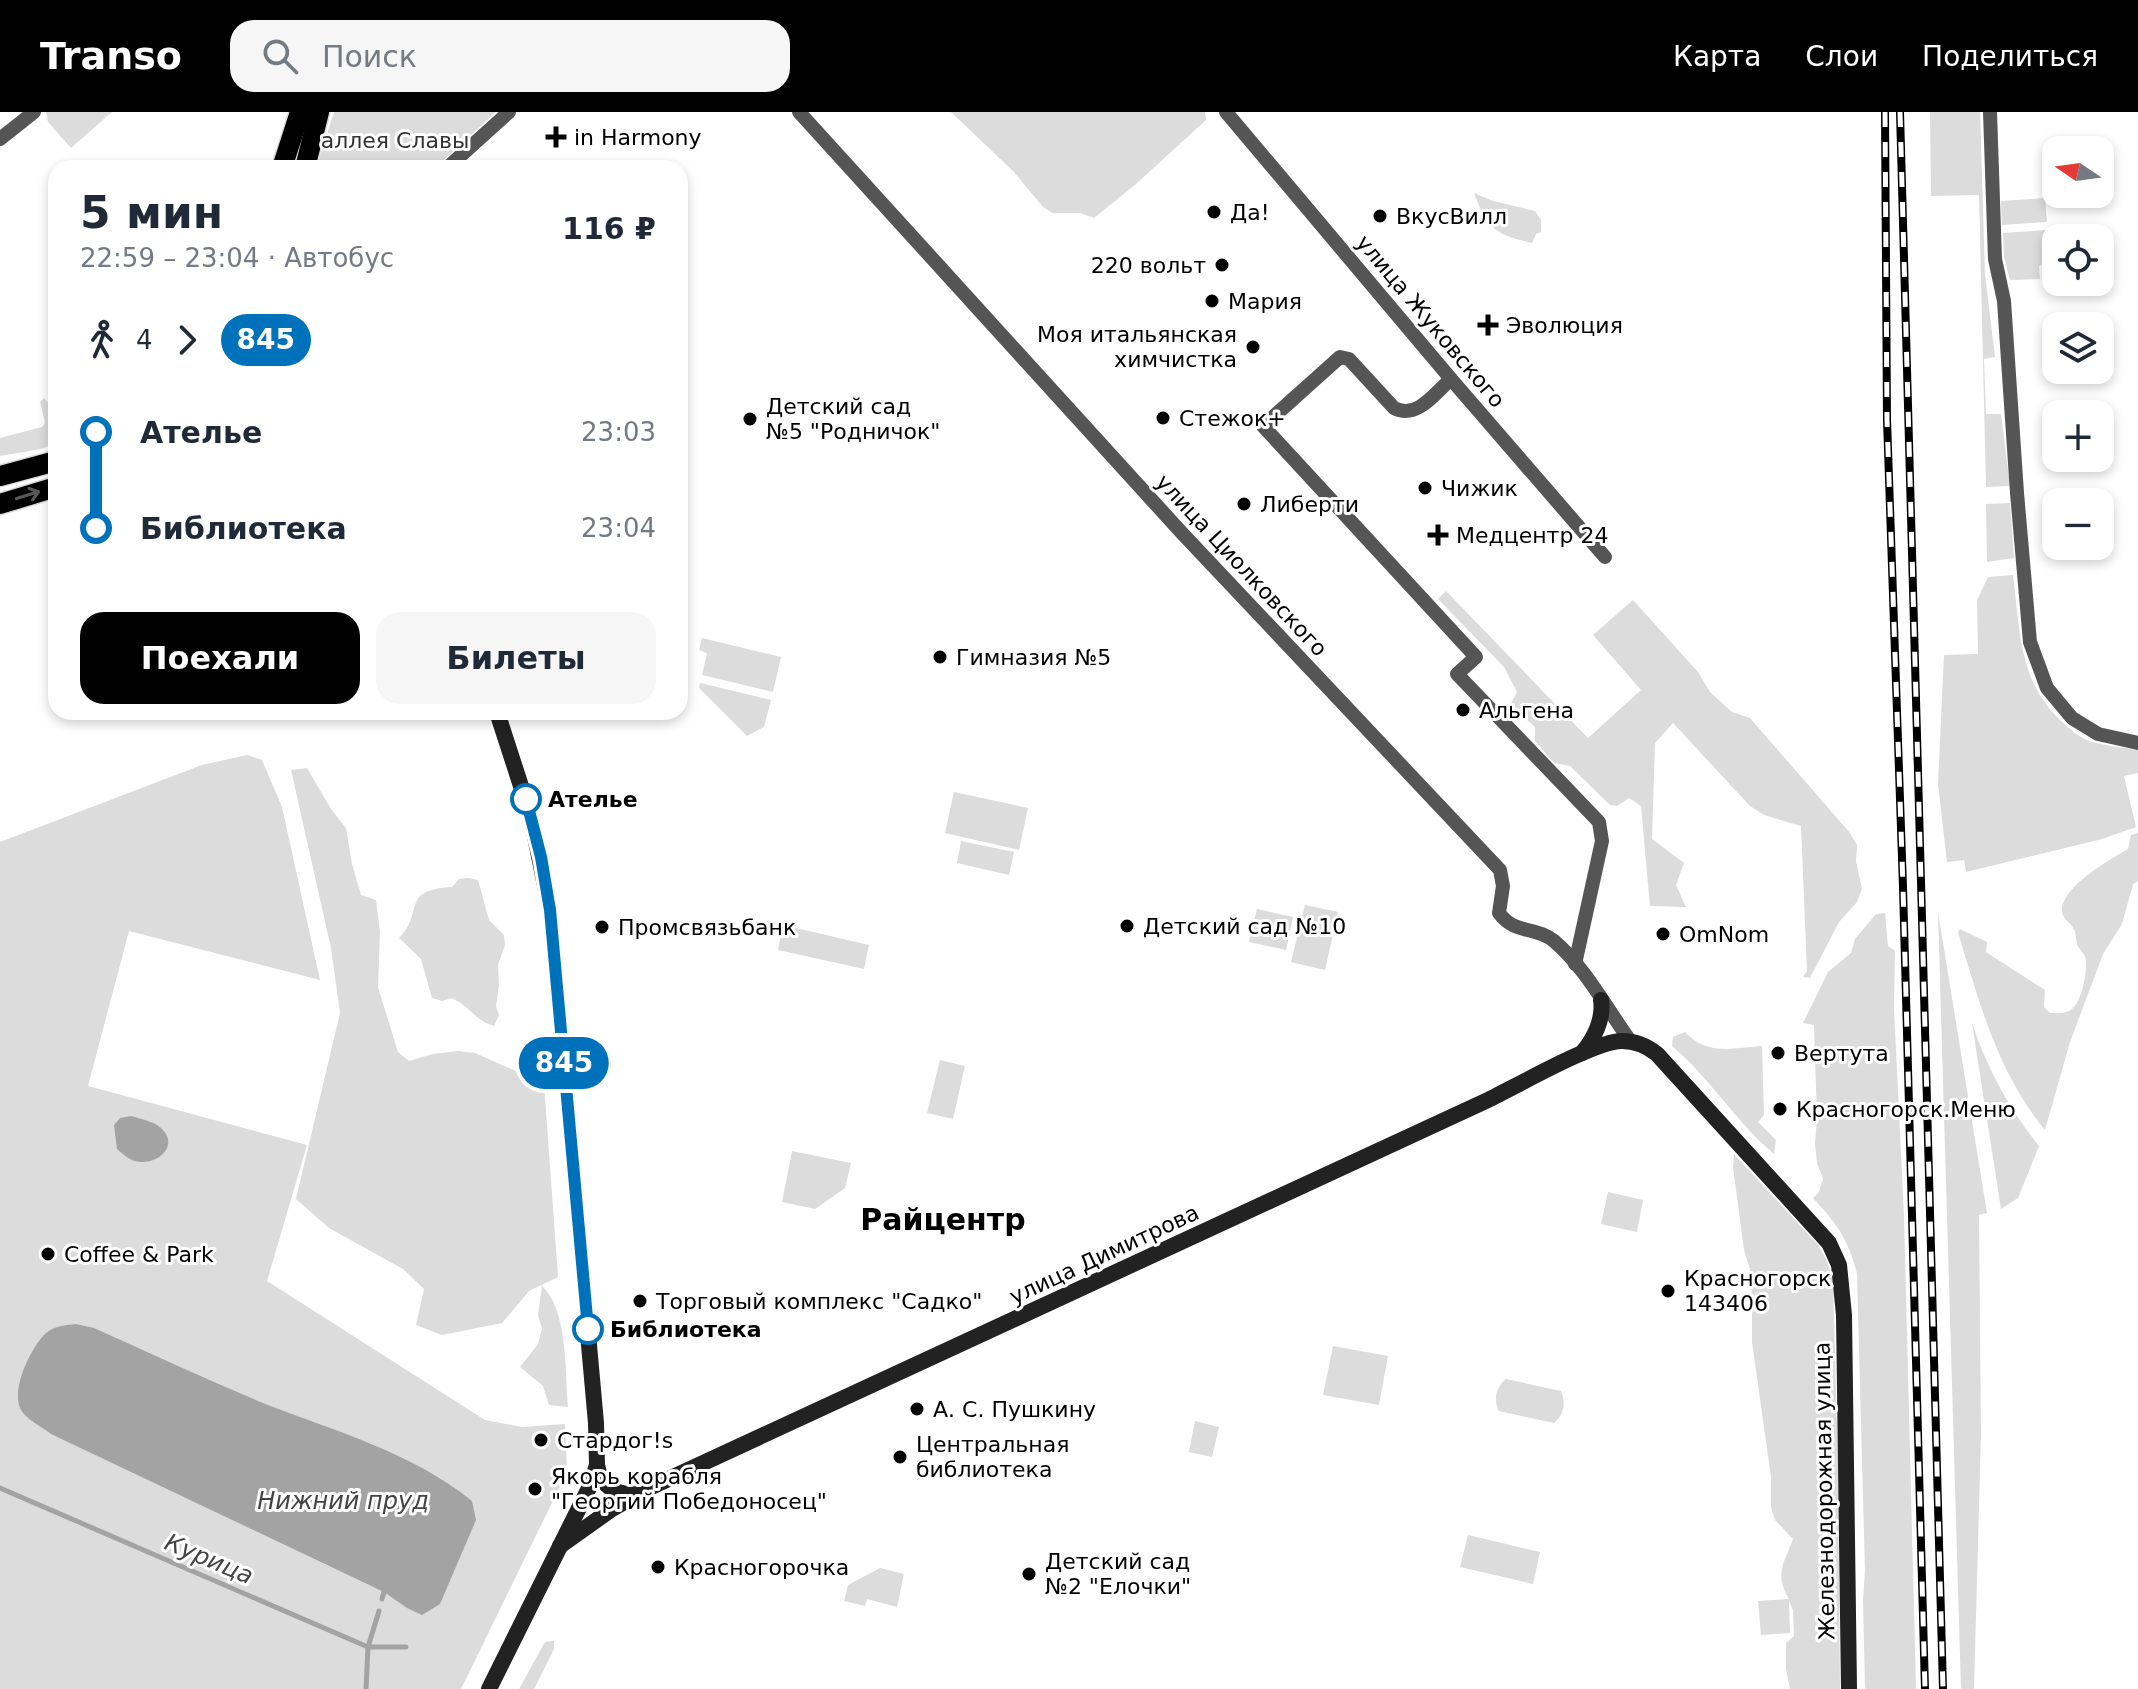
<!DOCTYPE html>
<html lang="ru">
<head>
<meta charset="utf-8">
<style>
  :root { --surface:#fff; --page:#f6f6f7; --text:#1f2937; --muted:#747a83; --accent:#000 }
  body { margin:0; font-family:"DejaVu Sans",sans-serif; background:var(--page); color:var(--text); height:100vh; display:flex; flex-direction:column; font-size:30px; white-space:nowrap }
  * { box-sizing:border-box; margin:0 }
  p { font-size:26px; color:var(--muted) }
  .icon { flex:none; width:44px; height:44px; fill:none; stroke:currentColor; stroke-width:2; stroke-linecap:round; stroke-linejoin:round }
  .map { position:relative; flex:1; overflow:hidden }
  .details { position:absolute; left:48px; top:48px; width:640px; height:560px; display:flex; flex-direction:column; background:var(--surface); border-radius:24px; box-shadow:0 4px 12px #0003 }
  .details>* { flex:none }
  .badge { padding:0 16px; border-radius:26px; font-size:28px; line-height:52px }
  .needle { width:52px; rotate:283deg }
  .buttons { position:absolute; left:2042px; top:24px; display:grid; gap:16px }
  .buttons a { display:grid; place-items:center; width:72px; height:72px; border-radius:16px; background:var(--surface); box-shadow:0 4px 12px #0003; font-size:40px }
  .map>.badge { position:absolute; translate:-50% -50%; box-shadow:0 0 0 4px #fff }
  .legs { display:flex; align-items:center; gap:12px; height:88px; padding:0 32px; font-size:26px }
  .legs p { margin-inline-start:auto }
  .overview { display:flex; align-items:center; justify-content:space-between; height:136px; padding:0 32px }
  h1 { font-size:44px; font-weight:700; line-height:60px }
  .primary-button { display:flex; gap:16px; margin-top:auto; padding:16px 32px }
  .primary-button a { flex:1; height:92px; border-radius:24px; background:var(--accent); color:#fff; font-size:32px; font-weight:700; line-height:92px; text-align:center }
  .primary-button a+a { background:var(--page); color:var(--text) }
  ul { padding:0 32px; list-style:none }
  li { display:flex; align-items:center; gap:28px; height:96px; font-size:30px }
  li i { display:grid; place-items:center; width:12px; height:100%; margin:0 10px; background:currentColor }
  li i::after { content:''; width:20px; height:20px; margin:-10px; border:6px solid; border-radius:50%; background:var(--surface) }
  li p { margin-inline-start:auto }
  li:first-child i { background:linear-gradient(#0000 50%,currentColor 0) }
  li:last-child i { background:linear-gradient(currentColor 50%,#0000 0) }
  header { display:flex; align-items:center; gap:48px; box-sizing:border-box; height:112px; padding:0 40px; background:var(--accent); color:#fff }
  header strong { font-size:38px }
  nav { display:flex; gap:44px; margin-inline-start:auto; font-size:28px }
  .search { width:560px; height:72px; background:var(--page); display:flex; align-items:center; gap:20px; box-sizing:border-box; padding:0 28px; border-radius:24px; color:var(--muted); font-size:30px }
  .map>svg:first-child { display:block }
</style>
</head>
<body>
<header>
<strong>Transo</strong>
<div class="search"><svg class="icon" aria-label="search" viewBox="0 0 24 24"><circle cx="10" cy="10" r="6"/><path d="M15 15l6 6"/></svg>Поиск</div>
<nav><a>Карта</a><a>Слои</a><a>Поделиться</a></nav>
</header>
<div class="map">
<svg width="2138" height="1577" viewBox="0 0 2138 1577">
  <rect width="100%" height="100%" fill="#fff"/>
  <!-- green -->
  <g fill="#dcdcdc">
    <path d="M46,0H112L71,36L48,10Z"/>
    <path d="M334,0H496L435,56H316Z"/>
    <path d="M951,0H1205L1206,8L1136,72L1094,106L1080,101H1052L1043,95L1013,59Z"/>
    <path d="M1930,0H1980L1985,162L1995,245L1984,247L1986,302H2001L2010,374L1986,375L1979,83L1931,84Z"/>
    <path d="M1474,81L1493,89L1535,99L1541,108V120L1536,122L1532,131C1494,122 1488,117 1474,81Z"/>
    <path d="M2045,86L2047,110L2002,113L2001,89Z"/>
    <path d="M2047,118L2049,142L2046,143L2047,151L2039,154L2040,167L2010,168L2004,145L2003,121Z"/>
    <path d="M44,286L56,299V331L41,337L0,344V326L42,315L45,311L40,290Z"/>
    <path d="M2010,391L2014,446L1987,450L1986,392Z"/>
    <path d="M2013,463C2020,516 2018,567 2059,607C2069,616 2077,624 2089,629C2105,634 2122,635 2138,638V661L2124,664L2136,715L2102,727L1966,760L1964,748L1947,750L1938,672L1944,543L1978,542L1977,488L1988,465Z"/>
    <path d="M1446,479L1588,626L1641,578L1593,523L1633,488L1698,560L1710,580L1732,600L1750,606L1850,721L1857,733L1856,749L1862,777L1857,790L1839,810L1810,866L1803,865L1807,859L1801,714L1764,703L1750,694L1673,611L1655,631L1652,727L1684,751L1676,773L1686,795L1650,794L1641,694L1629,686L1617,694L1610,693L1570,654L1554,651L1535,629V615L1510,593L1517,580L1504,555L1438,487Z"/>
    <path d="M702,526L781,545L773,580L702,563L707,541L699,538Z"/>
    <path d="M700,571L771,588L764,615L747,624L699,576Z"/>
    <path d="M247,643L262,648L282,695L320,868L129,819L88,974L307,1033L267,1169L485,1308L522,1315L565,1312L567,1360L461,1577H0V730L202,653Z"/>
    <path d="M307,656L331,697L346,716L352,752L361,783L376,788L380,820L378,875L398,940L409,949L433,942L458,939L475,941L518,960L543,958L558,1165L529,1179L502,1211L442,1223L416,1213L424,1177L403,1157L329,1116L296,1087L340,901L331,836L291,658Z"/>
    <path d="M954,680L1028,696L1019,738L945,721Z"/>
    <path d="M2138,721V769L2133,772L2122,812L2103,842L2070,930L2045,1018C1998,961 1979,890 1958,820L1960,817L1987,830L1986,840L2045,878L2044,895L2050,901C2056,901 2063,902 2069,899C2082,893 2087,861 2086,848C2085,841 2079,838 2077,832C2076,828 2076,823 2075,820C2073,811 2062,808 2062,799C2061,775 2111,747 2128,737L2131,723Z"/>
    <path d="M961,729L1014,740L1009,763L957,751Z"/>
    <path d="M468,766L478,768L489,808L504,823L505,833L498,853L499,873L496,894L499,903L494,914C477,910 468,893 452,886L442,889L432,886L421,847L399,826C425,801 399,778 452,775L459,767Z"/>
    <path d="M1305,793L1338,800L1325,858L1291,850Z"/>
    <path d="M1257,797L1293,805L1286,838L1249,830Z"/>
    <path d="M1938,800L1987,1101L1979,1103L1981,1322L1974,1577H1961Z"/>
    <path d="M1885,801L1888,834L1895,839L1894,897L1904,1103L1916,1577H1865L1863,1488L1865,1459L1857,1162C1850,1130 1835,1109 1813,1086L1819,1080L1823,1067L1817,1051L1815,1031L1817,1007L1814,913L1803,911L1828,860L1851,841L1855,827L1876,802Z"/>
    <path d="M783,813L869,833L864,857L778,838Z"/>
    <path d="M1972,911C1987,956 2009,997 2039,1034L2018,1086L2001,1097Z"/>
    <path d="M1685,920C1707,944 1733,936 1762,934L1764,1003L1758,1010L1776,1028L1774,1042C1736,1010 1710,966 1672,934L1673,925Z"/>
    <path d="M940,948L965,954L953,1007L927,1001Z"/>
    <path d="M792,1039L851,1051L845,1076L815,1097L782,1090Z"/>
    <path d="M1734,1042L1819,1134L1827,1149L1833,1169L1838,1348L1840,1577H1790L1786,1557V1531L1794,1524L1793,1498L1789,1489L1790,1521L1761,1523L1758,1489L1789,1487C1774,1461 1784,1452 1793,1427L1775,1408L1771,1395V1365L1752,1230V1164L1744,1138L1733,1055Z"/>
    <path d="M1608,1080L1643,1088L1637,1120L1601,1112Z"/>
    <path d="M542,1174C568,1198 565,1260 568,1295L549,1293L543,1274L520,1255L538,1232L542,1217L538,1203Z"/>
    <path d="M1333,1234L1388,1244L1379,1293L1323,1283Z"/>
    <path d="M1506,1267L1561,1279C1566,1290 1564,1303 1554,1311L1499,1299C1493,1288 1496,1275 1506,1267Z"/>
    <path d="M1195,1309L1219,1315L1212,1345L1189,1340Z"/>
    <path d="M1468,1423L1540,1440L1533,1472L1460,1455Z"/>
    <path d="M880,1456L904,1462L897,1495L867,1487L865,1494L844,1489L848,1473Z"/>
    <path d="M554,1529V1537L534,1577H519L545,1530Z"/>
  </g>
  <!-- water -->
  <g fill="#a3a3a3">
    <path d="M131,1004C141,1007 153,1009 161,1016C182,1035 153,1057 132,1048C127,1046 122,1041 117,1037L114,1013L120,1006Z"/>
    <path d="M76,1212L94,1216C152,1242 209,1269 268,1293C338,1320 413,1341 472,1389L476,1408L440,1492L422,1503L407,1496L384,1480L51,1322C42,1315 26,1307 21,1298C10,1278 31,1235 46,1221C54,1214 67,1213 76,1212Z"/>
  </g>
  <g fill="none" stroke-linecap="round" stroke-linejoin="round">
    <!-- stream -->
    <g stroke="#a3a3a3" stroke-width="5">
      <path d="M0,1376L368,1535H406"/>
      <path d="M382,1487L384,1480"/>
      <path d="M366,1577L368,1535L379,1499"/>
    </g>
    <!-- primary casing -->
    <g stroke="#dbdbdb" stroke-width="23">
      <g id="primary">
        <path d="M282,56L300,0"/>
        <path d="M305,56L319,0"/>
        <path d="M0,364L56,349"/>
        <path d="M0,392L56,375"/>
      </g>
    </g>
    <!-- street -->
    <g stroke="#555" stroke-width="14">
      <path d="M799,0L1181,420L1500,758L1503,774L1499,801C1515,823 1536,814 1554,829C1585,855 1607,897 1631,930"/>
      <path d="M1226,0L1451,267L1605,445"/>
      <path d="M1990,0L1995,147L2004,189L2017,381L2030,530L2047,576L2072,606L2098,622L2138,631"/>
      <path d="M0,27L34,0"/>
      <path d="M447,56L509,0"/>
      <path d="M1451,267C1435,281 1417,308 1394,296L1349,247L1340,245L1263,314L1476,545L1457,562L1599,710L1602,729L1575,852"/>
    </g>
    <!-- secondary -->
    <g stroke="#222" stroke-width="16">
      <path d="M1582,941C1594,927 1604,907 1601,888"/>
      <path d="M597,1353C601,1375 617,1384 638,1382"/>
      <path d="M560,1434L612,1397L647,1377L1488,988C1517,974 1595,929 1622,929C1635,929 1647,934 1657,942L1829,1131L1839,1153L1844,1203L1849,1577"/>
      <path d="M489,1577L590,1374L597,1353L596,1311L550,798L531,705L497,600"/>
    </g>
    <!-- primary -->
    <use href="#primary" stroke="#000" stroke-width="20"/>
    <!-- rail casing -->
    <g stroke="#000" stroke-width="8">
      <g id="rail">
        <path d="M1885,0L1887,308L1903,775L1925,1577"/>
        <path d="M1900,0L1943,1577"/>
      </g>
    </g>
    <!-- rail -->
    <use href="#rail" stroke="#fff" stroke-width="5" stroke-dasharray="15" stroke-linecap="butt"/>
  </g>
  <!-- one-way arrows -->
  <defs><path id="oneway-shaft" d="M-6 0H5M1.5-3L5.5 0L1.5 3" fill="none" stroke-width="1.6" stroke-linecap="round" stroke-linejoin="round" transform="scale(2)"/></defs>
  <use stroke="#595959" href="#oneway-shaft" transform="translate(28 383) rotate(-17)"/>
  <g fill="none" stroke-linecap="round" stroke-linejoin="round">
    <!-- line-1 casing -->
    <g stroke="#fff" stroke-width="18">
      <path id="line-1" d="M526,687L541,745L550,798L588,1217"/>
    </g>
    <!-- line-1 -->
    <use href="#line-1" stroke="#0072bc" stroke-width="12"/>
  </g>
  <!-- markers -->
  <g fill="#000" stroke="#fff" stroke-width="3">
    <path d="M552 13h8v8h8v8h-8v8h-8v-8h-8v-8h8z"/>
    <circle cx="1214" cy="100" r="8"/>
    <circle cx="1380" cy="104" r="8"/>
    <circle cx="1222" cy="153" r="8"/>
    <circle cx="1212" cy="189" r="8"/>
    <path d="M1484 201h8v8h8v8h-8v8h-8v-8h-8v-8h8z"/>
    <circle cx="1253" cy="235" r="8"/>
    <circle cx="1163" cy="306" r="8"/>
    <circle cx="750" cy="307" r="8"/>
    <circle cx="1425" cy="376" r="8"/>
    <circle cx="1244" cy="392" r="8"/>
    <path d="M1434 411h8v8h8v8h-8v8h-8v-8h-8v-8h8z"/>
    <circle cx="940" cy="545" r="8"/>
    <circle cx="1463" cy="598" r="8"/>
    <circle cx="1127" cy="814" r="8"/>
    <circle cx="602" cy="815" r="8"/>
    <circle cx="1663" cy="822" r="8"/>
    <circle cx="1778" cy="941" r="8"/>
    <circle cx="1780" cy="997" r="8"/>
    <circle cx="48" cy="1142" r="8"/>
    <circle cx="1668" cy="1179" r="8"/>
    <circle cx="640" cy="1189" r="8"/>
    <circle cx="917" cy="1297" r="8"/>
    <circle cx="541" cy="1328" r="8"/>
    <circle cx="900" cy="1345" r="8"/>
    <circle cx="535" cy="1377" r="8"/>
    <circle cx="658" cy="1455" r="8"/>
    <circle cx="1029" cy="1462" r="8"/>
  </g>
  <g fill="#fff" stroke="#0072bc" stroke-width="4">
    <circle cx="526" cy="687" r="14"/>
    <circle cx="588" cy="1217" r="14"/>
  </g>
  <g text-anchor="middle" stroke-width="6" stroke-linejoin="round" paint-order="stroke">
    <!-- poi labels -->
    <g font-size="22" fill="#000" stroke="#fff" text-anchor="start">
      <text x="574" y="33">in Harmony</text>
      <text x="1230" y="108">Да!</text>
      <text x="1396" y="112">ВкусВилл</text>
      <text x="1206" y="161" text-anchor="end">220 вольт</text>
      <text x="1228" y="197">Мария</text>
      <text x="1506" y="221">Эволюция</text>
      <text x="1237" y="230" text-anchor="end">Моя итальянская<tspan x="1237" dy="25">химчистка</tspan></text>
      <text x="766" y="302">Детский сад<tspan x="766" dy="25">№5 "Родничок"</tspan></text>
      <text x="1179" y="314">Стежок+</text>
      <text x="1441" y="384">Чижик</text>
      <text x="1260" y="400">Либерти</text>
      <text x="1456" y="431">Медцентр 24</text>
      <text x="956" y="553">Гимназия №5</text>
      <text x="1479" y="606">Альгена</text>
      <text x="1143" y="822">Детский сад №10</text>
      <text x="618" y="823">Промсвязьбанк</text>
      <text x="1679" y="830">OmNom</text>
      <text x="1794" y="949">Вертута</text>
      <text x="1796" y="1005">Красногорск.Меню</text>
      <text x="64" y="1150">Coffee &amp; Park</text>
      <text x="1684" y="1174">Красногорск<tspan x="1684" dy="25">143406</tspan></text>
      <text x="656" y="1197">Торговый комплекс "Садко"</text>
      <text x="933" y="1305">А. С. Пушкину</text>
      <text x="557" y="1336">Стардог!s</text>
      <text x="916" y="1340">Центральная<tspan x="916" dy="25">библиотека</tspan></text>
      <text x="551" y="1372">Якорь корабля<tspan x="551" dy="25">"Георгий Победоносец"</tspan></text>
      <text x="1045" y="1457">Детский сад<tspan x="1045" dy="25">№2 "Елочки"</tspan></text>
      <text x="674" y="1463">Красногорочка</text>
    </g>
    <!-- park labels -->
    <g font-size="22" fill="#333" stroke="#fff">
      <text x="395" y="36">аллея Славы</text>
    </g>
    <!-- street labels -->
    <g font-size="22" fill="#000" stroke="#fff">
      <text transform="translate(1431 209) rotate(50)" y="8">улица Жуковского</text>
      <text transform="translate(1242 453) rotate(47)" y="8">улица Циолковского</text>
      <text transform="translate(1104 1142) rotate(-25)" y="8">улица Димитрова</text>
      <text transform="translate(1824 1379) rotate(-91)" y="8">Железнодорожная улица</text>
    </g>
    <!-- stop labels -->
    <g font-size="22" font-weight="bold" fill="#000" stroke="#fff" text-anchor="start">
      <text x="548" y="695">Ателье</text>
      <text x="610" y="1225">Библиотека</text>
    </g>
    <!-- water labels -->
    <g font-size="24" font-style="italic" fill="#444" stroke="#fff">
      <text x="343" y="1397">Нижний пруд</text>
      <text transform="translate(209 1447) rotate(23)" y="8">Курица</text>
    </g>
    <!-- district labels -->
    <g font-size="30" font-weight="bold" fill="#000" stroke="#fff">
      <text x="943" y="1118">Райцентр</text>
    </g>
  </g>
</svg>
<div class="buttons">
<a><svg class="needle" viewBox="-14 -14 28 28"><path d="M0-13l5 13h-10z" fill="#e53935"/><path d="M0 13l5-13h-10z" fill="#747a83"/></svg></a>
<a><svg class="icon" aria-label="locate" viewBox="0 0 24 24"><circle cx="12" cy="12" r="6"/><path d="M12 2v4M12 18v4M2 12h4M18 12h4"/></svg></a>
<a><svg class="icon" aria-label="layers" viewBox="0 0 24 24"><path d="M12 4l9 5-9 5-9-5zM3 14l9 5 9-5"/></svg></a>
<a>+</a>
<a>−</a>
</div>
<b class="badge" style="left:564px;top:951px;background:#0072bc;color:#fff">845</b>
<section class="details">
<div class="overview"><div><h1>5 мин</h1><p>22:59 – 23:04 · Автобус</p></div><b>116 ₽</b></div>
<div class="legs"><svg class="icon" aria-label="walk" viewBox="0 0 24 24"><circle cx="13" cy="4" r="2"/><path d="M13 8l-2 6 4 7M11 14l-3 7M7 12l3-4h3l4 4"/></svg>4<svg class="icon" aria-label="forward" viewBox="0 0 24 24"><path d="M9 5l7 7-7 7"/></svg><b class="badge" style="background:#0072bc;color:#fff">845</b></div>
<ul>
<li><i style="color:#0072bc"></i><b>Ателье</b><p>23:03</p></li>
<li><i style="color:#0072bc"></i><b>Библиотека</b><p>23:04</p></li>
</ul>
<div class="primary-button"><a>Поехали</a><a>Билеты</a></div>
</section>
</div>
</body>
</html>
